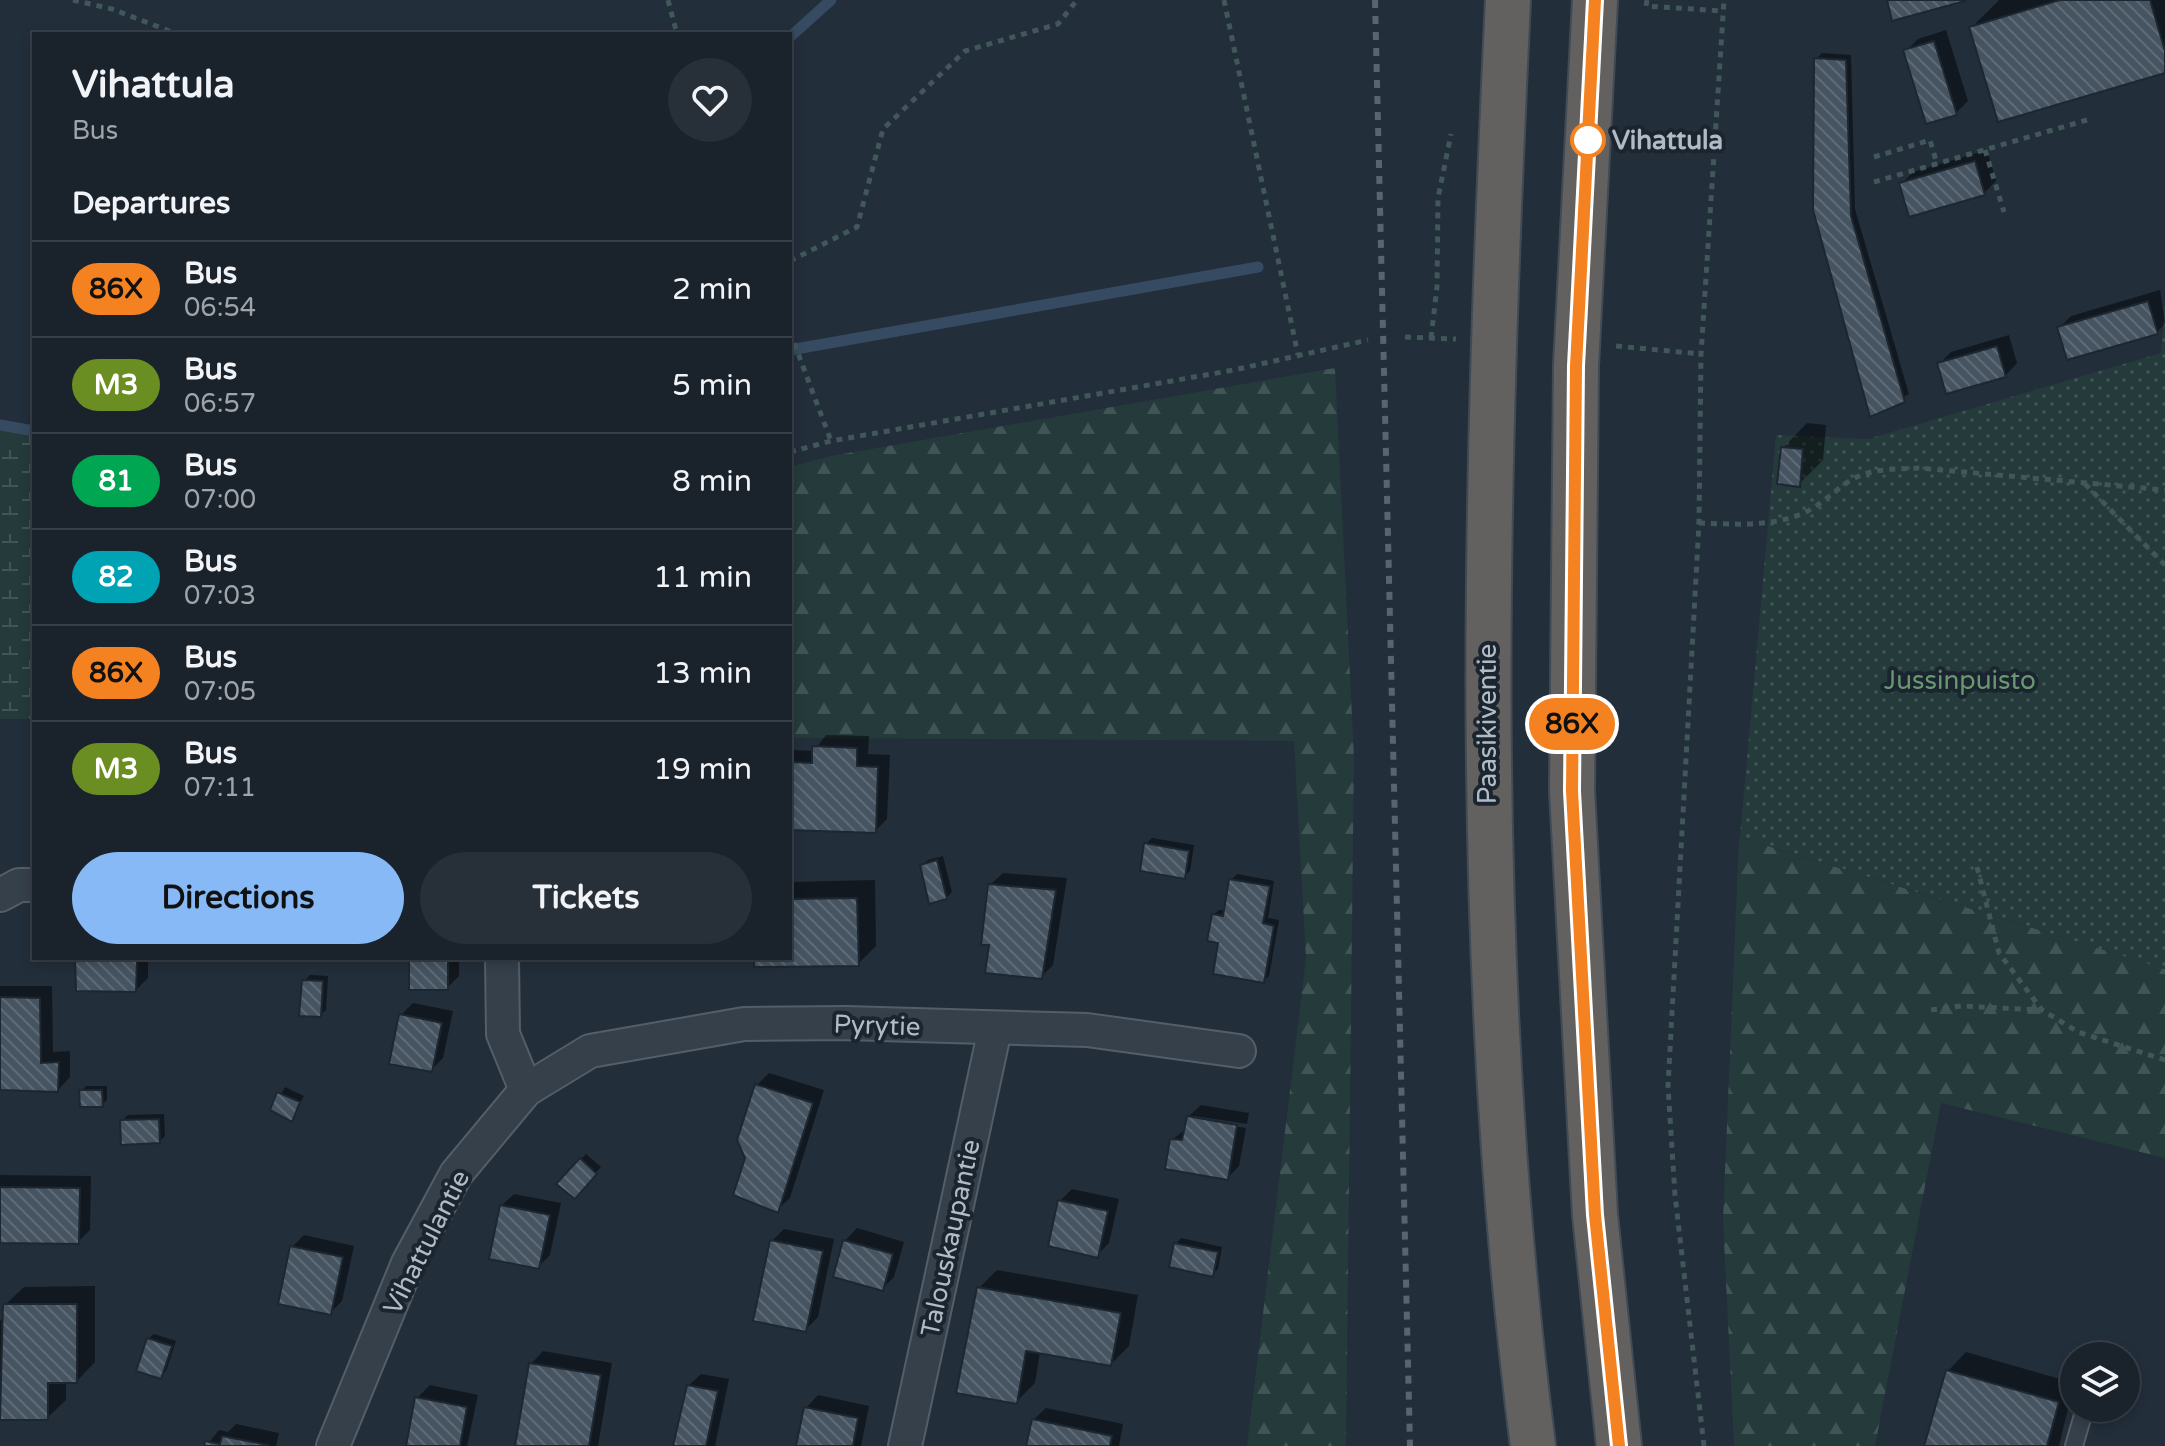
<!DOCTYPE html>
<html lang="en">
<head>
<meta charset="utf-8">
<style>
  :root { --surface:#1a222c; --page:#272f38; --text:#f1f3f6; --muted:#9fa4a9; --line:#383f48; --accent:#86b9f6 }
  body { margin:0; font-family:"Varela Round",sans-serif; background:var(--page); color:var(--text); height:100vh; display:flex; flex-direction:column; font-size:30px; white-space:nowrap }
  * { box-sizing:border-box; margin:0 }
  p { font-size:26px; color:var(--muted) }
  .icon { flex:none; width:44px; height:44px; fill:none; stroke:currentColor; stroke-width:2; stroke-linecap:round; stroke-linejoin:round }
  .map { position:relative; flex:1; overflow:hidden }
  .drawer { position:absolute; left:32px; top:32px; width:760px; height:928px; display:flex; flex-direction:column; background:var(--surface); border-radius:0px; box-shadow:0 4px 12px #0003,0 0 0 2px var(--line) }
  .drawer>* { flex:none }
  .badge { padding:0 16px; border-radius:26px; font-size:28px; line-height:52px }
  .controls { position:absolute; left:2060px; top:1342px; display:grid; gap:16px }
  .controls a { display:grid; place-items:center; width:80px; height:80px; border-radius:50%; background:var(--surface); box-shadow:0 4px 12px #0003,0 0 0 2px var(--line); font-size:40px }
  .map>.badge { position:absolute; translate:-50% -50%; box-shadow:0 0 0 4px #fff }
  h2 { padding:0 40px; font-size:30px; line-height:72px }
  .round { display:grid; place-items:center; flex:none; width:84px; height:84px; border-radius:42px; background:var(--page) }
  .headline { display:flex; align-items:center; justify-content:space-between; height:136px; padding:0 40px }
  h1 { font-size:38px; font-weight:700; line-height:60px }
  .action { display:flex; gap:16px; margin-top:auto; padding:16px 40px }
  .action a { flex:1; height:92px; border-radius:48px; background:var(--accent); color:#111; font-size:32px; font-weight:700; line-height:92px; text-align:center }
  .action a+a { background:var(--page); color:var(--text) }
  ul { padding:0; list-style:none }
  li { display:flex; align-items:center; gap:24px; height:96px; padding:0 40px; border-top:2px solid var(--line) }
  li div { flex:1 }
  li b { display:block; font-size:30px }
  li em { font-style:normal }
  li .badge { min-width:88px; font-weight:700; text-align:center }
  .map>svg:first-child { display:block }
</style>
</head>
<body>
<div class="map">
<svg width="2165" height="1446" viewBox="0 0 2165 1446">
  <defs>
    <pattern id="forest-firs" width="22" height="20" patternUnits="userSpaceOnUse" patternTransform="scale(2)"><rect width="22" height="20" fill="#243a3b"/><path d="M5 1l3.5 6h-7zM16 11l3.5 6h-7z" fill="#415556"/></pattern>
    <pattern id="wetland-marsh" width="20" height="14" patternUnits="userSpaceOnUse" patternTransform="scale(2)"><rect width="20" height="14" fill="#243a3b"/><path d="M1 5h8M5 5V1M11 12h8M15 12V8" fill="none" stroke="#415556"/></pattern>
    <pattern id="park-dots" width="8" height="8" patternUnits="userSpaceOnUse" patternTransform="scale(2)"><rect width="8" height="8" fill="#243a3b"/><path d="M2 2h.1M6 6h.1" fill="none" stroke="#415556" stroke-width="1.8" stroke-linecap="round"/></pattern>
    <pattern id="building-back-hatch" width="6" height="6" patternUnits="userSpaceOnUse" patternTransform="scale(2)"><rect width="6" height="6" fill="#465461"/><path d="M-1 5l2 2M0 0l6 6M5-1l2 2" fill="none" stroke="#5e6b76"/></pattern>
  </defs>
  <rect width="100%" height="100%" fill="#222e3a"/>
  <!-- forest -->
  <g fill="url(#forest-firs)">
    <path d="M1335,368L1354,757L1346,1446H1247L1306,958L1294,741L790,738V467L831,456Z"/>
    <path d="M1739,837L2165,969V1158L1941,1103L1875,1446H1734L1723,1220Z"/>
  </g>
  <!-- wetland -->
  <path fill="url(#wetland-marsh)" d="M0,425L34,431V719H0Z"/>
  <!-- park -->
  <path fill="url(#park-dots)" d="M2165,304V969L1740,837L1776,435L1868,439L2161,353Z"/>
  <!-- shadow -->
  <g fill="#0007">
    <path d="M1999,0H2165V71L1972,27Z"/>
    <path d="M1946,30L1968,101L1956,113L1906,51L1918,39Z"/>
    <path d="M1822,53L1851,55L1855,209L1909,394L1872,414L1816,59Z"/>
    <path d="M1987,150L1996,181L1984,193L1901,184L1913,172Z"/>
    <path d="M2160,290L2165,324L2157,332L2059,328L2071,316Z"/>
    <path d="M2009,335L2017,363L2005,376L1939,364L1951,352Z"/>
    <path d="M1807,423L1826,425L1823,460L1799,484L1783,448Z"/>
    <path d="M826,735L869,736L868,754L890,755L887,819L875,831L790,828V750L814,751Z"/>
    <path d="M1152,838L1194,845L1190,871L1184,877L1146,844Z"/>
    <path d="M943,856L952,892L946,898L922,865L928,860Z"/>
    <path d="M1003,873L1067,878L1053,965L1041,977L991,944L990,885Z"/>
    <path d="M1237,874L1274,881L1268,918L1279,920L1269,976L1263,981L1221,941L1213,915L1219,910H1226L1231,880Z"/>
    <path d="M875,880L876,946L858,964L756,958H790V882Z"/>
    <path d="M77,958H148V978L136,990Z"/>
    <path d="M411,958H459V976L447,988Z"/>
    <path d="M310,975L328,976L326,1010L320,1015L304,981Z"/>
    <path d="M0,986H52L53,1052L70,1051V1077L58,1090L0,1088Z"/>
    <path d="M413,1003L453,1011L443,1058L431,1070L401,1015Z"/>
    <path d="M769,1073L824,1090L790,1198L777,1210L747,1158L757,1085Z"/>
    <path d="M86,1086H107V1100L102,1105L81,1091Z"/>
    <path d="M285,1087L304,1096L292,1119L273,1109Z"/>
    <path d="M1201,1105L1249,1113L1247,1124L1195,1116V1120L1246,1128L1239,1166L1227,1178L1172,1140L1187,1128L1188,1117Z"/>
    <path d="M164,1114L165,1136L159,1142L122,1121L128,1115Z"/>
    <path d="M586,1154L601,1167L574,1196L558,1184Z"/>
    <path d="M0,1175L91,1176L90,1230L78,1242L0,1241Z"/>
    <path d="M1072,1189L1119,1199L1109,1243L1097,1255L1060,1201Z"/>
    <path d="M514,1194L561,1203L550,1255L538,1267L501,1206Z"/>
    <path d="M857,1228L904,1242L894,1277L882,1289L845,1241Z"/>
    <path d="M784,1229L834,1239L818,1317L805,1330L772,1241Z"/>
    <path d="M304,1235L354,1246L342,1301L330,1313L292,1247Z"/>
    <path d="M1181,1238L1222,1247L1218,1269L1212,1274L1176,1244Z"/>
    <path d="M997,1270L1138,1295L1129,1346L1111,1364L1040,1352L1035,1383L1016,1402L979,1288Z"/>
    <path d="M95,1286V1362L77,1381H66V1400L47,1418H0V1321L5,1316V1305L24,1287Z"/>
    <path d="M154,1334L176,1341L166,1371L160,1377L148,1339Z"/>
    <path d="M543,1351L612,1363L598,1446H517L531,1364Z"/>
    <path d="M1966,1352L2074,1383L2059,1446H1926L1948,1371Z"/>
    <path d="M701,1374L729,1379L715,1446H675L688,1386Z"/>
    <path d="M430,1385L478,1395L467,1446H408L417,1398Z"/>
    <path d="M818,1395L869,1406L861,1446H798L806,1408Z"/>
    <path d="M1046,1408L1123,1424L1119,1446H1028L1033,1420Z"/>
    <path d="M236,1424L279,1433L276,1446H206L219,1430L228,1432Z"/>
  </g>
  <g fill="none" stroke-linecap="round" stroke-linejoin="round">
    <!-- stream -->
    <g stroke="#364b61" stroke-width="11">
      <path d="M790,37L831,0"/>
      <path d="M790,350L1258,267"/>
      <path d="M0,425L34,431"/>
    </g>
  </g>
  <!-- building -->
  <g fill="url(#building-back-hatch)" stroke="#1d2731" stroke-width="2">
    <path d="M1887,0H1965V1L1892,21Z"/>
    <path d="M2060,0H2150L2165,51V73L1998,122L1969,27Z"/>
    <path d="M1934,41L1957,115L1926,124L1903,50Z"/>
    <path d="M1814,58L1846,60L1851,216L1905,402L1870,417L1813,210Z"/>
    <path d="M1975,161L1985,195L1909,217L1899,183Z"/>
    <path d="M2148,301L2158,334L2067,360L2057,327Z"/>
    <path d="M1997,346L2006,377L1946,394L1937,363Z"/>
    <path d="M1781,447L1803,449L1800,487L1777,484Z"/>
    <path d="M812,746L857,748V766L878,767L876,833L790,830V762L812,763Z"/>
    <path d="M1144,843L1189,851L1185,879L1140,871Z"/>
    <path d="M937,860L947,899L929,904L920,865Z"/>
    <path d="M1229,879L1270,886L1263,923L1274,926L1264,983L1213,974L1218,943L1207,941L1212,914L1223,916Z"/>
    <path d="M988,884L1056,890L1042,979L985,973L989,945H981Z"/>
    <path d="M857,898L859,966L754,967V958H790V899Z"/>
    <path d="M75,958H137L136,992L76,991Z"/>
    <rect x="409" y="958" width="39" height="32"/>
    <path d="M302,980L323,981L321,1017L299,1016Z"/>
    <path d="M0,997L40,998L41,1063L59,1062L58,1092L0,1090Z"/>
    <path d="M399,1014L442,1023L432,1072L389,1064Z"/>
    <path d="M755,1084L813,1103L778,1213L733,1195L745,1158L737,1140Z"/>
    <path d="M79,1090H102L103,1107H80Z"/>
    <path d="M277,1092L300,1102L292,1122L270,1110Z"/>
    <path d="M1187,1116L1237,1125L1228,1180L1165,1169L1170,1139L1182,1140Z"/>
    <path d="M159,1119L160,1143L121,1145L120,1120Z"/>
    <path d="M580,1158L597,1174L575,1199L556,1184Z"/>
    <path d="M0,1187L80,1188L79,1244L0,1243Z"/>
    <path d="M1058,1200L1108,1211L1098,1258L1048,1246Z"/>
    <path d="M500,1205L550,1215L539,1269L489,1259Z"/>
    <path d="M770,1240L823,1251L806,1332L753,1321Z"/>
    <path d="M843,1240L893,1254L883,1291L833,1277Z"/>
    <path d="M1174,1243L1218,1252L1213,1277L1169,1267Z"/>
    <path d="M290,1246L343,1257L331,1315L278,1304Z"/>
    <path d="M977,1287L1121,1313L1111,1366L1026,1351L1017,1404L956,1393Z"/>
    <path d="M3,1304H77V1383H48V1420H0Z"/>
    <path d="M147,1338L172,1346L161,1379L136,1371Z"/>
    <path d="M529,1363L601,1375L589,1446H515Z"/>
    <path d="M1946,1370L2059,1402L2047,1446H1924Z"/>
    <path d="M687,1385L718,1391L706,1446H673Z"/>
    <path d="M415,1397L467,1407L460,1446H406Z"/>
    <path d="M804,1407L858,1418L853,1446H796Z"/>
    <path d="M1032,1419L1112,1436L1110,1446H1026Z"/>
    <path d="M222,1436L268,1445L267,1446H204L205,1441L220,1444Z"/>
  </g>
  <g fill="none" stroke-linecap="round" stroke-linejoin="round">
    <!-- service casing -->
    <g stroke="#545e68" stroke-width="20">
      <path id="service" d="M2074,1446L2085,1408"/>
    </g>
    <!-- minor casing -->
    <g stroke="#545e68" stroke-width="36">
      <g id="minor">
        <path d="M0,895L19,885H34"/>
        <path d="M526,1090L590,1051L744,1024L846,1023L1087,1030L1239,1051"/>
        <path d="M333,1446L408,1263L456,1174L526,1090L503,1034L502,958"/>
        <path d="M905,1446L995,1029"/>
      </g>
    </g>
    <!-- trunk casing -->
    <g stroke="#414b55" stroke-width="48">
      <g id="trunk">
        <path d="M1508,0C1485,485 1471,963 1533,1446"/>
        <path d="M1595,0L1576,366L1572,791L1595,1215L1619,1446"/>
      </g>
    </g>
    <!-- path -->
    <g stroke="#425759" stroke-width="5" stroke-dasharray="6 6" stroke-linecap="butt">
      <path d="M73,0L112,9L177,34"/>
      <path d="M668,0L677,34"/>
      <path d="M1224,0L1298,355"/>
      <path d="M1647,0L1646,6L1723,11"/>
      <path d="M1985,150L2004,212"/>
      <path d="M1874,157L1930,140L1937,164"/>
      <path d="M1874,182L2087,120"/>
      <path d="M790,261L857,227L883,129L965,51L1058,24L1077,0"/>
      <path d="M790,332L831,441"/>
      <path d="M1405,337L1456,339"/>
      <path d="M1431,338L1437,287L1438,198L1451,134"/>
      <path d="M1616,346L1701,354"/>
      <path d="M790,452L831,441L1234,370L1368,340"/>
      <path d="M2085,484L2165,565"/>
      <path d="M1699,523C1731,524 1765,527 1796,516C1819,509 1833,490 1853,479C1872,468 1898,469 1919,468L2165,490"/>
      <path d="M1977,867L1999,953L2042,1010L2078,1032L2165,1060"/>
      <path d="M1931,1010L1961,1006L2041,1010"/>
      <path d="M1704,1446L1675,1195L1668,1086L1699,523L1701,354L1724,0"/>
    </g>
    <!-- service -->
    <use href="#service" stroke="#36404b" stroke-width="16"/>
    <!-- minor -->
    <use href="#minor" stroke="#36404b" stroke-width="32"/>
    <!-- trunk -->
    <use href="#trunk" stroke="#62615f" stroke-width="44"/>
    <!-- rail -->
    <path stroke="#586472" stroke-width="6" stroke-dasharray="8 8" stroke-linecap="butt" d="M1375,0L1410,1446"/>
  </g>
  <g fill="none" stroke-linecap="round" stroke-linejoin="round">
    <!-- line casing -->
    <g stroke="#fff" stroke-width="18">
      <path id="line" d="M1595,0L1576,366L1572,791L1595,1215L1619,1446"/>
    </g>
    <!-- line -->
    <use href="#line" stroke="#f58220" stroke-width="12"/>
  </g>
  <!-- markers -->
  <circle fill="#fff" stroke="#f58220" stroke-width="4" cx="1588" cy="140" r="16"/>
  <g text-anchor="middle" stroke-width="8" stroke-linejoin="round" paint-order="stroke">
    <!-- stop labels -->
    <g font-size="26" font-weight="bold" fill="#b1bbc6" stroke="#1b252f" text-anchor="start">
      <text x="1612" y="149">Vihattula</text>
    </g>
    <!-- park labels -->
    <g font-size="26" fill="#689770" stroke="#1b252f">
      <text x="1960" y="689">Jussinpuisto</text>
    </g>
    <!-- street labels -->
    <g font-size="26" fill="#b1bbc6" stroke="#1b252f">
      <text transform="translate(1487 724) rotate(-90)" y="9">Paasikiventie</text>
      <text transform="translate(877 1025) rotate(2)" y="9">Pyrytie</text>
      <text transform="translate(950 1238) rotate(-78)" y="9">Talouskaupantie</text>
      <text transform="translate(426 1242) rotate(-63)" y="9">Vihattulantie</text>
    </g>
  </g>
</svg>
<div class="controls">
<a><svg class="icon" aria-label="layers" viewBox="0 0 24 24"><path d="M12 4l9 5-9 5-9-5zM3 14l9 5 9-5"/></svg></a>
</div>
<b class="badge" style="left:1572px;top:724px;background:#f58220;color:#111">86X</b>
<section class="drawer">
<div class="headline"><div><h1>Vihattula</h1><p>Bus</p></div><a class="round"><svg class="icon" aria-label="heart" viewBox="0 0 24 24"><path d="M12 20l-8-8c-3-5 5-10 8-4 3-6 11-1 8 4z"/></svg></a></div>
<h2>Departures</h2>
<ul>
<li><span class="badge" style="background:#f58220;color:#111">86X</span><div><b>Bus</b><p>06:54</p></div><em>2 min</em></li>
<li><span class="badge" style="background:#6b8e23;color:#fff">M3</span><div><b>Bus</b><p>06:57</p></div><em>5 min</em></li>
<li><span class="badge" style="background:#00a651;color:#fff">81</span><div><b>Bus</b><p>07:00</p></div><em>8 min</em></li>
<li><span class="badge" style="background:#00a3b4;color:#fff">82</span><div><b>Bus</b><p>07:03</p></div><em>11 min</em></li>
<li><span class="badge" style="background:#f58220;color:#111">86X</span><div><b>Bus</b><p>07:05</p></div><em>13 min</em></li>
<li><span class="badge" style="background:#6b8e23;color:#fff">M3</span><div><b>Bus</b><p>07:11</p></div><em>19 min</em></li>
</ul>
<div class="action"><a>Directions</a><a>Tickets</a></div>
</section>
</div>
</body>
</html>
